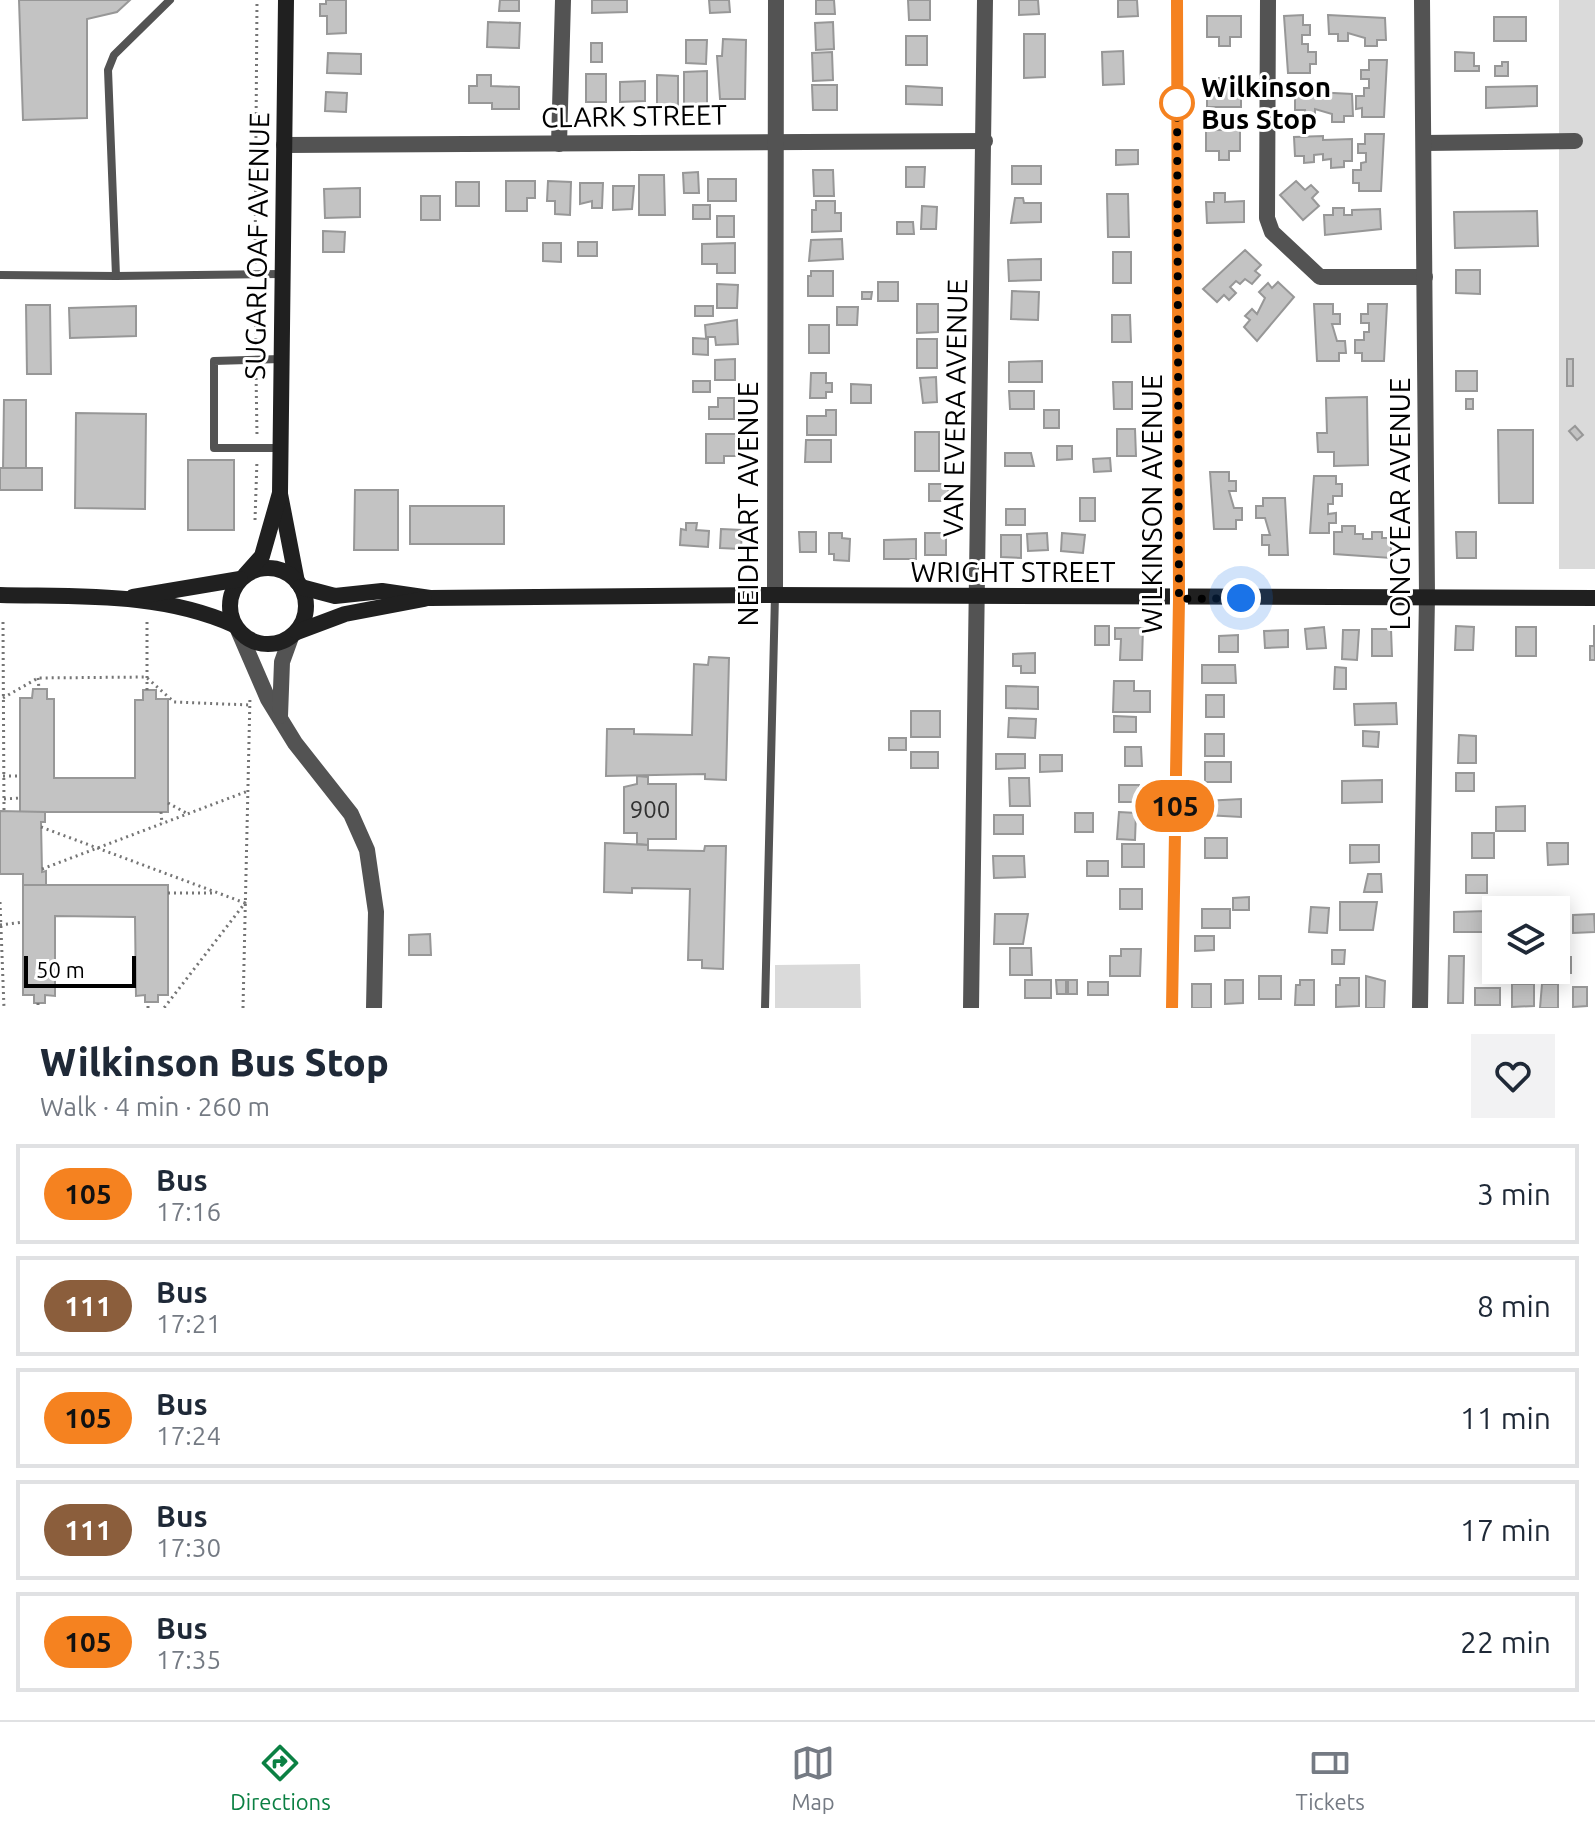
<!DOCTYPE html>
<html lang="en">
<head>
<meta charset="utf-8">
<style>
  :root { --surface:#fff; --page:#f2f2f3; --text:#1f2937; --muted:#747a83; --line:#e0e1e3; --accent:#0b8043 }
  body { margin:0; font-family:Ubuntu,sans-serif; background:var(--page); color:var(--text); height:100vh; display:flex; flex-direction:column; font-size:30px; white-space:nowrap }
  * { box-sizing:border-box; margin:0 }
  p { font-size:26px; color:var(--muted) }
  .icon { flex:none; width:44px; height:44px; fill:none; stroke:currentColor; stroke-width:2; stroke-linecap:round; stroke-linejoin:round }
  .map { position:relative; height:1008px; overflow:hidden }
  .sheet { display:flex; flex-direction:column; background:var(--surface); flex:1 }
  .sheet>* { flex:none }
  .badge { padding:0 16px; border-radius:26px; font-size:28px; line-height:52px }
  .tools { position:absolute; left:1482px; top:896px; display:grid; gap:16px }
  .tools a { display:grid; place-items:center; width:88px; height:88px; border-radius:0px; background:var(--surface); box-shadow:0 4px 20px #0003; font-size:40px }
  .scale { position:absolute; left:24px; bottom:20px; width:112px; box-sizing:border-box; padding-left:8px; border:4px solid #000; border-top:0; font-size:22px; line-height:28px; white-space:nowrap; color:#000; -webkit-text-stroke:6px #fff; paint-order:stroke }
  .you { position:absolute; width:40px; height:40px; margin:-20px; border:6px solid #fff; border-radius:50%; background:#1a73e8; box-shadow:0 0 0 12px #1a73e833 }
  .map>.badge { position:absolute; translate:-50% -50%; box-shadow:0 0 0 4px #fff }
  .round { display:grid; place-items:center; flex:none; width:84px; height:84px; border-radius:0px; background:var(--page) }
  .head { display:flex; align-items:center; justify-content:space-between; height:136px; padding:0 40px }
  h1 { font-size:38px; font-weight:800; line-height:60px }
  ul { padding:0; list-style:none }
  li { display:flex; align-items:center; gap:24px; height:100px; margin:0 16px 12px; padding:0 24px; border:4px solid var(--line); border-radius:0px }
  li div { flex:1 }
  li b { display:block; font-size:30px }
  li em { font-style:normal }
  li .badge { min-width:88px; font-weight:700; text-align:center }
  .tab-bar { display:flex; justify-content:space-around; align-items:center; height:112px; border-top:2px solid var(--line); background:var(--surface); font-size:22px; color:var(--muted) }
  .tab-bar a { display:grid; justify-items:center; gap:4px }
  .tab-bar .active { color:var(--accent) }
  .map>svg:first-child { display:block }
</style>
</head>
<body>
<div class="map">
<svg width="1595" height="1008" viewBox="0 0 1595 1008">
  <rect width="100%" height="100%" fill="#fff"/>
  <!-- green -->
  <g fill="#dadada">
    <rect x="1559" y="0" width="36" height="569"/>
    <path d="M860,964L861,1008H775V965Z"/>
  </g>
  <!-- building -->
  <g fill="#c3c3c3" stroke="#979797" stroke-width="2">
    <path d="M19,0H130L117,12L87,19V118L23,120Z"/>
    <path d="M326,0H346V33L327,34V16H320V4H326Z"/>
    <path d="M500,0H519V11H499Z"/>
    <path d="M592,0H627V12L592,13Z"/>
    <path d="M709,0H729L730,12L710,13Z"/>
    <path d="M816,0H834L835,14H816Z"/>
    <path d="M908,0H930V20H909Z"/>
    <path d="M1019,0H1038L1039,14L1019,15Z"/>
    <path d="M1118,0H1137L1138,16L1118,17Z"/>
    <path d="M1303,15V25H1310V35H1302V44H1308V52H1316V64H1310V73H1288L1284,16Z"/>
    <path d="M1328,15L1385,18L1386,40H1377V46H1365V38L1348,33V41H1338V34H1329Z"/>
    <path d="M1207,16H1241V37H1230V46H1219V37H1207Z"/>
    <rect x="1494" y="17" width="32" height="24"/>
    <path d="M488,22L520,23L519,48L487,47Z"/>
    <path d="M833,22L834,49L816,50L815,23Z"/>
    <path d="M1024,34H1045V77L1024,78Z"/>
    <rect x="906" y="36" width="21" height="29"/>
    <path d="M723,39L746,40L745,99H720L717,56H722Z"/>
    <path d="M686,40H707L706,64L686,63Z"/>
    <rect x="591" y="43" width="11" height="19"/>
    <path d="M1123,51L1124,84L1103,85L1102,52Z"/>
    <path d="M832,52L833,80L813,81L812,53Z"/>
    <path d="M1455,52L1474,53V66H1479V71H1455Z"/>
    <path d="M328,53L361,54V74L327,73Z"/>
    <path d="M1369,60H1387L1384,117H1362V108L1356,109V96H1364V88H1369V79H1361V70H1369Z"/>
    <path d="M1502,62H1508V76H1495V66H1502Z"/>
    <path d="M707,71V104H684V72Z"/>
    <rect x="586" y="74" width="20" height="28"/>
    <path d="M477,75H491V86L519,87V109H492V103H469V86H477Z"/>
    <path d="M657,75L678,76V109L657,108Z"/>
    <path d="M1219,78H1230V86H1241V107H1207V86H1219Z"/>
    <path d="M645,81V101L620,102V82Z"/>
    <path d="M812,85H837V110H813Z"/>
    <path d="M906,86L942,88V105L906,104Z"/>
    <path d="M1537,86V106L1486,108V87Z"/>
    <path d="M1295,91L1352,94L1353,116H1344V122H1332V114L1315,109V117H1305V110H1295Z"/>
    <path d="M326,92L347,93L346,112L325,111Z"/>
    <path d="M1206,130H1240V151H1229V160H1219V151H1206Z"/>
    <path d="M1365,134H1384L1381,191H1359V183H1353V170H1361V163L1366,162V153H1358V144H1365Z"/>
    <path d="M1323,136V140L1352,139V161H1344V167L1331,168V159L1323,160V154L1314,155V162L1304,163V156H1295L1294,137Z"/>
    <path d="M1116,150H1138V164L1116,165Z"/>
    <rect x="1012" y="166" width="29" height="18"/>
    <path d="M906,167H925L924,187H906Z"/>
    <path d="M813,170H833L834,196H814Z"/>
    <path d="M698,172L699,193H684L683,173Z"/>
    <path d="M639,175H664L665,215H639Z"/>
    <rect x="708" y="179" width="28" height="22"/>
    <path d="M506,181H535V198H527V211H506Z"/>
    <path d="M548,181L571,182L570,215L555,214V201H547Z"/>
    <path d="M1296,181L1305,190L1311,185L1318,192L1312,198L1319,206L1303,220L1280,195Z"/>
    <rect x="456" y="182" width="23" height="24"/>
    <path d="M580,183H603L602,208H592V201L580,204Z"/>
    <path d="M613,186H634L632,209L613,210Z"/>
    <path d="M360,188V217L325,218L324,189Z"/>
    <path d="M1214,193H1225V202L1244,201V222L1207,223L1206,202H1214Z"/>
    <path d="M1107,194H1128L1129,237H1108Z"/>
    <rect x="421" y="196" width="19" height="24"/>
    <path d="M1015,198H1023L1024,203H1041V222L1011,223Z"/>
    <path d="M816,201H835V213H841V231L812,232V210H816Z"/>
    <rect x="693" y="205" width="17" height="14"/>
    <path d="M922,206L937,207L936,229H921Z"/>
    <path d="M1333,208H1344V215H1352V210L1380,209L1381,229L1325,235L1324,215H1333Z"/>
    <path d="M1537,211L1538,246L1455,248L1454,212Z"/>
    <rect x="717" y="216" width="17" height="21"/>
    <path d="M897,222H913L914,234H897Z"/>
    <path d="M323,231L345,232L344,252H323Z"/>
    <path d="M842,239L843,259L809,261L811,240Z"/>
    <rect x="578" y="242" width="19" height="14"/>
    <path d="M543,243H561V262L543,261Z"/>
    <path d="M735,243V273H717V264H702V244Z"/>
    <path d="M1245,250L1261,265L1255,271L1260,275L1252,284L1245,279L1240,284L1236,281L1230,287L1236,293L1229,300L1224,295L1217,302L1203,289Z"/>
    <rect x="1113" y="252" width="18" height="31"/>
    <path d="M1041,259V280L1009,281L1008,260Z"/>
    <path d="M1456,270H1480V294L1456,293Z"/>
    <path d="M811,271H833V296H808V276H811Z"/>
    <rect x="878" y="282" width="20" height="19"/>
    <path d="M1278,282L1294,297L1257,341L1244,327L1250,320L1245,316L1252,309L1257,314L1265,298L1259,292L1268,283L1272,288Z"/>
    <path d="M717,284L738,285L737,308H717Z"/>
    <path d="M1012,291L1039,292L1038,320L1011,319Z"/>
    <path d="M862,292H872L871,299H862Z"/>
    <path d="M917,304H938V332L917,333Z"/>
    <path d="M1314,304H1333V314H1340V324H1332L1337,341H1345L1346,353H1339V361H1317Z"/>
    <path d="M1368,304H1387L1384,361H1362V353H1355V340H1364V332H1369V323H1361V314H1368Z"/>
    <path d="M26,305H50L51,374H27Z"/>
    <path d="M136,306V336L70,338L69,308Z"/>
    <rect x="695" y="306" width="18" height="10"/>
    <path d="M837,307H858L857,325H837Z"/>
    <path d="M1112,315H1130L1131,342H1112Z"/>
    <path d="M737,320L738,344L716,345L715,337H706L705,325Z"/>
    <rect x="809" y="325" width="20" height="28"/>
    <path d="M693,338L708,339V355L693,354Z"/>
    <rect x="917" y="339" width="20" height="29"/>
    <path d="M735,359V380H715V360Z"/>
    <rect x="1567" y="359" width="6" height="27"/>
    <path d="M1042,361V382H1009V362Z"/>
    <rect x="1456" y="371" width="21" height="20"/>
    <path d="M811,373H826V383H832V392H826V398H810Z"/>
    <path d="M936,377L937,402L923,403L920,378Z"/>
    <rect x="693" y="381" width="17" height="11"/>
    <path d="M1113,382H1132V409H1114Z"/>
    <path d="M851,384L871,385V403H851Z"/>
    <path d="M1009,391H1034V409H1010Z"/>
    <path d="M1367,397L1368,465L1334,466V452H1318L1317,433H1327L1326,398Z"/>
    <path d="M718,398H734V419H709V407H718Z"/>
    <rect x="1466" y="399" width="7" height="10"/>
    <path d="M4,400H26V469H3Z"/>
    <path d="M826,410H836V435H807V416H826Z"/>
    <rect x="1044" y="410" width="15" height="18"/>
    <path d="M76,413L146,414L145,509L75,508Z"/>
    <path d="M1575,426L1583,435L1577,440L1569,431Z"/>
    <path d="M1117,429H1135L1136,456H1117Z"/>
    <path d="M1498,430H1533V503H1499Z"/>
    <rect x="915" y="432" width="24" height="39"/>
    <path d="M706,434H740V456H724V463H706Z"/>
    <path d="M806,440H831V462H805Z"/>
    <path d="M1057,446H1072V459L1057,460Z"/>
    <path d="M1005,453H1031L1034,466H1005Z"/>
    <path d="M1110,458L1111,471L1094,472L1093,459Z"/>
    <rect x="188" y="460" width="46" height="70"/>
    <rect x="0" y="468" width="42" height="22"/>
    <path d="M1210,472H1229V481H1236V491H1229L1234,508H1242V520H1236V529H1214Z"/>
    <path d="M1314,476H1336V484H1342V496H1333V504H1328V514L1336,513V523H1329V533H1310Z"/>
    <path d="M929,484H948L949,501H929Z"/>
    <path d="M355,490H398V550H354Z"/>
    <rect x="1080" y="498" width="15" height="23"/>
    <path d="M1263,498H1285L1288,555H1269V545H1262V535H1270L1265,518H1256V506H1263Z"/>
    <rect x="410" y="506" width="94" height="38"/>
    <rect x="1006" y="509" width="19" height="16"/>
    <path d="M686,523H697L696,530L709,531L708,547L680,545L681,529L686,530Z"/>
    <path d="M1342,526H1355V534H1363V539H1372V532H1382V538H1391V558L1334,554V532H1342Z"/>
    <path d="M721,529L742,530L741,549L720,548Z"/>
    <path d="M799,532H816V552H800Z"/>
    <path d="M1456,532H1476V558H1457Z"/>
    <path d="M829,533H842V538L850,539L849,561L834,560V554H829Z"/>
    <rect x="925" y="533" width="21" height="22"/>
    <path d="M1047,533L1048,550L1028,551L1027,534Z"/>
    <path d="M1062,533L1085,535L1083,553L1061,551Z"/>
    <path d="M1001,535H1021V558L1001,557Z"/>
    <path d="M916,539V559H884V540Z"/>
    <path d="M1594,625L1595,660H1590V646H1594Z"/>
    <rect x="1095" y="626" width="14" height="19"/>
    <path d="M1456,626L1474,627L1473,650H1455Z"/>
    <path d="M1324,627L1326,648L1307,649L1305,629Z"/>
    <rect x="1516" y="627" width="20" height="29"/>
    <path d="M1115,628H1143L1142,660H1120L1121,639H1115Z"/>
    <path d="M1372,629H1391L1392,656H1372Z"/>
    <path d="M1288,630V647L1265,648L1264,631Z"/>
    <path d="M1343,630H1359L1357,660L1342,659Z"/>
    <path d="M1238,635V652H1219V636Z"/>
    <path d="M1035,653V673H1021V666H1013V654Z"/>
    <path d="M709,657L729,658L726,780L705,779V774L606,776L607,729H634V734L692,735L694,664L708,665Z"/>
    <path d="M1202,665H1235L1236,683H1202Z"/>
    <path d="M1335,667L1346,668V689H1334Z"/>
    <path d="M1114,681H1134V691H1150V712H1113Z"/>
    <path d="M1006,686L1038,687V709L1006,708Z"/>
    <path d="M33,689H47V699H54V778H135V700H143V690H156V699H168V812H20V698H32Z"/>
    <rect x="1206" y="695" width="18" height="22"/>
    <path d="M1396,703L1397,724L1355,725L1354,704Z"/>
    <rect x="911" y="711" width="29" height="26"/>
    <path d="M1114,716L1136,717V732H1114Z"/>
    <path d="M1009,718L1036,719L1035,738L1008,737Z"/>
    <path d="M1363,731L1379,732L1378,747L1363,746Z"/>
    <rect x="1205" y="734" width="19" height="22"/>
    <path d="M1459,735L1476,736V763H1458Z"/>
    <rect x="889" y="738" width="17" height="12"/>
    <path d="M1125,747H1141L1142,766H1125Z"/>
    <rect x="911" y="752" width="27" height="16"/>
    <path d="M996,754H1025V768L996,769Z"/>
    <path d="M1040,755H1062V771L1040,772Z"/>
    <rect x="1205" y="762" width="26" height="20"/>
    <rect x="1456" y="773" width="18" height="18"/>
    <path d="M637,776L648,777V784H676V839H648V845L637,844V833H624V787L637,784Z"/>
    <path d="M1009,778H1029L1030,806H1010Z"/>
    <path d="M1382,780V802L1342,803V781Z"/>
    <rect x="1119" y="785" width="20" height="17"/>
    <path d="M1241,799V817L1205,815L1204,801Z"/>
    <path d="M1525,806V831H1496V807Z"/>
    <path d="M0,811L45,812V822H41L42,872L46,871V885H23V874H0Z"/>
    <path d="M1119,812L1136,813L1135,840L1117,839Z"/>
    <rect x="1075" y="813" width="18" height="19"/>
    <rect x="994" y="815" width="29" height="19"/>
    <rect x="1472" y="833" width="22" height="25"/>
    <rect x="1205" y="838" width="22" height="20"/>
    <path d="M605,843L648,845V850L704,851L705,846H726L723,969L702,968V960H688L690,889L632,888V893L604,892Z"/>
    <path d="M1547,843H1568V864L1548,865Z"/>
    <rect x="1122" y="844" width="22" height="23"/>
    <path d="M1350,845H1379V862L1350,863Z"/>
    <path d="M993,856H1024L1025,877L994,878Z"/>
    <rect x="1087" y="861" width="21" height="15"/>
    <path d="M1368,874H1381L1382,892H1364Z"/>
    <rect x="1466" y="875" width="21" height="18"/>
    <path d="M23,885H168V995H158V1002H145V995L136,996L135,917L55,916V996L45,995V1003H34V995H23Z"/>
    <rect x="1120" y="889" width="22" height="20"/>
    <path d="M1249,897V910H1233V898Z"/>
    <path d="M1340,902H1377L1373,930H1340Z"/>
    <path d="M1311,907L1329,908L1327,933L1309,932Z"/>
    <rect x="1202" y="909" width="28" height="19"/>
    <path d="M1487,911V932H1454V912Z"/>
    <path d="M995,914H1028L1023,944H994Z"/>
    <path d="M1594,914L1595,932L1573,933V915Z"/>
    <path d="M430,934L431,955H409V935Z"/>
    <path d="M1195,936H1214V950L1195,951Z"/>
    <path d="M1010,948H1031L1032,975H1010Z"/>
    <path d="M1121,949H1141L1140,976H1110V956H1121Z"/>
    <path d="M1332,950H1345L1344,964H1332Z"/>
    <path d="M1449,956H1464L1463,1003H1448Z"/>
    <rect x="1560" y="957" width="11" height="16"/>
    <rect x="1259" y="976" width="22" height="23"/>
    <path d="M1366,976L1385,981L1384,1008H1366Z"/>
    <path d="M1340,978H1359V1006L1336,1007V985H1340Z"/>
    <rect x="1025" y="980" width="26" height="18"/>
    <path d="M1056,980H1066V994H1057Z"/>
    <rect x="1068" y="980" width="9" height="14"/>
    <path d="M1225,980H1243V1003L1225,1004Z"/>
    <path d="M1300,980H1314V1005H1295L1296,985H1300Z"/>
    <rect x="1088" y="982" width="20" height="13"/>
    <rect x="1192" y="984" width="19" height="24"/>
    <path d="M1512,984H1534V1006L1512,1007Z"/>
    <path d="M1542,984H1558V1008H1540Z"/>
    <path d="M1573,987H1587V1006L1573,1007Z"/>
    <rect x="1475" y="988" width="25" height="17"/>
  </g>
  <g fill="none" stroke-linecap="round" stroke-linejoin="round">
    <!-- path -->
    <g stroke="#757575" stroke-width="3" stroke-dasharray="2 4" stroke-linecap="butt">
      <path d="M255,264L257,0"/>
      <path d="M255,284L256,348"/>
      <path d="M256,372L257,436"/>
      <path d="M255,520L257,460"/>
      <path d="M3,622L4,811"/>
      <path d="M38,678L39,689"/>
      <path d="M147,690V621"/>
      <path d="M3,698L38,678L146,677L174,702L250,705"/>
      <path d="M3,776H20"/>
      <path d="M4,799L20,798"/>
      <path d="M168,803L188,814"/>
      <path d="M161,812L162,824"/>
      <path d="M41,827L245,903L164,1008"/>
      <path d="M42,869L248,791"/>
      <path d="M168,893H215"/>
      <path d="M0,902L4,1008"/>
      <path d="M0,925L23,922"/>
      <path d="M38,1003V1008"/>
      <path d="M148,1008V1002"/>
      <path d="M243,1008L250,696"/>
    </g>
    <!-- service -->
    <g stroke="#535353" stroke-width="8">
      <path d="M170,0L114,55L108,70L116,276L283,274"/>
      <path d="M0,275L116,276"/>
      <path d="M281,448H214V361L281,359"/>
      <path d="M765,1008L775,595"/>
    </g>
    <!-- minor -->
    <g stroke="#535353" stroke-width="16">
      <path d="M1268,0L1267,218L1272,232L1320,277H1425"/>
      <path d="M1424,143L1575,141"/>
      <path d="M559,144L563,0"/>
      <path d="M284,145L985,141"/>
      <path d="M775,595L776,0"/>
      <path d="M971,1008L985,0"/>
      <path d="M1172,1008L1179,599L1177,0"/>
      <path d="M1420,1008L1427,596L1422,0"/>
    </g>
    <!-- tertiary -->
    <g stroke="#535353" stroke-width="16">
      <path d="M239,632L268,699L295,743L351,814L367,850L376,912L374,1008"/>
      <path d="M280,716L282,662L291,637"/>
    </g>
    <!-- secondary -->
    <g stroke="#202020" stroke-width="16">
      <path d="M280,494L297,582"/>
      <circle cx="268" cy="606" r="38"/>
      <path d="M245,575L262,556L280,493L286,0"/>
      <path d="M301,587L335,596L382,591L430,598L775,595L1595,598"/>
      <path d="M0,595C78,597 161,592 234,625"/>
      <path d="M133,597L240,579"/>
      <path d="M297,632L345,614L424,599"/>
    </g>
  </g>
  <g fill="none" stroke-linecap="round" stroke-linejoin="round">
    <!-- line casing -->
    <g stroke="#fff" stroke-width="18">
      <path id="line" d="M1172,1008L1179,599L1177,0"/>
    </g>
    <!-- line -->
    <use href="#line" stroke="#f58220" stroke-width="12"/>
    <!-- walk -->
    <path stroke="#000" stroke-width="8" stroke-dasharray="0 14.4" d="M1177,103V96L1179,599L1241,598"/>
  </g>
  <!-- markers -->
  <circle fill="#fff" stroke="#f58220" stroke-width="4" cx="1177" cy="103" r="16"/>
  <g text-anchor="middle" stroke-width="6" stroke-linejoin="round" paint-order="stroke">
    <!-- number labels -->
    <g font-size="24" fill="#313131">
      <text x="650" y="818">900</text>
    </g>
    <!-- stop labels -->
    <g font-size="28" font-weight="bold" fill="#000" stroke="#fff" text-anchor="start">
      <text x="1201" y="97">Wilkinson<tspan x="1201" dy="32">Bus Stop</tspan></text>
    </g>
    <!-- street labels -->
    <g font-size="28" fill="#000" stroke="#fff">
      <text transform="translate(634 116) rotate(-1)" y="10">CLARK STREET</text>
      <text transform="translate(257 246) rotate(-89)" y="10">SUGARLOAF AVENUE</text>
      <text transform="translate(955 408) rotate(-89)" y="10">VAN EVERA AVENUE</text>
      <text transform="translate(748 504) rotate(-90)" y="10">NEIDHART AVENUE</text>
      <text transform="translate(1152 504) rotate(-90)" y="10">WILKINSON AVENUE</text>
      <text transform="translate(1400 504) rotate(-90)" y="10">LONGYEAR AVENUE</text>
      <text x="1013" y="582">WRIGHT STREET</text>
    </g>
  </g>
</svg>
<div class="tools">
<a><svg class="icon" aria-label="layers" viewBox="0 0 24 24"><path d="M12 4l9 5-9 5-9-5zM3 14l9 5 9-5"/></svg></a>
</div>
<div class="scale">50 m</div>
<div class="you" style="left:1241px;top:598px"></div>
<b class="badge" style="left:1175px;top:806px;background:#f58220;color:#111">105</b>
</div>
<section class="sheet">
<div class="head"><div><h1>Wilkinson Bus Stop</h1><p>Walk · 4 min · 260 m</p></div><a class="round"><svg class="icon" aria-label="heart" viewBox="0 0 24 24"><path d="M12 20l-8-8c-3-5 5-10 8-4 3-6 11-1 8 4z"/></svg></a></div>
<ul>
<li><span class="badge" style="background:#f58220;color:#111">105</span><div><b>Bus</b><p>17:16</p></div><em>3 min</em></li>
<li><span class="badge" style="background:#8b5e3c;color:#fff">111</span><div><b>Bus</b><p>17:21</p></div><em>8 min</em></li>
<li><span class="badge" style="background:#f58220;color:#111">105</span><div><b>Bus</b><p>17:24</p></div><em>11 min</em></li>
<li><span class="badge" style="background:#8b5e3c;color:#fff">111</span><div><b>Bus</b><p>17:30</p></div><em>17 min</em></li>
<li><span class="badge" style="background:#f58220;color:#111">105</span><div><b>Bus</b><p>17:35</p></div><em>22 min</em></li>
</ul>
</section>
<nav class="tab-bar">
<a class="active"><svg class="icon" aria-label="directions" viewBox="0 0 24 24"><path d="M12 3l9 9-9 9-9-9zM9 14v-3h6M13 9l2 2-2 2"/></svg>Directions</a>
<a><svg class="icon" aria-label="map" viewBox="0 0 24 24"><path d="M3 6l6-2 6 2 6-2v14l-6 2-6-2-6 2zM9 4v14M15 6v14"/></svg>Map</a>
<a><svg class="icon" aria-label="tickets" viewBox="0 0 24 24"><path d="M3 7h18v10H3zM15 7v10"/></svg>Tickets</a>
</nav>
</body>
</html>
